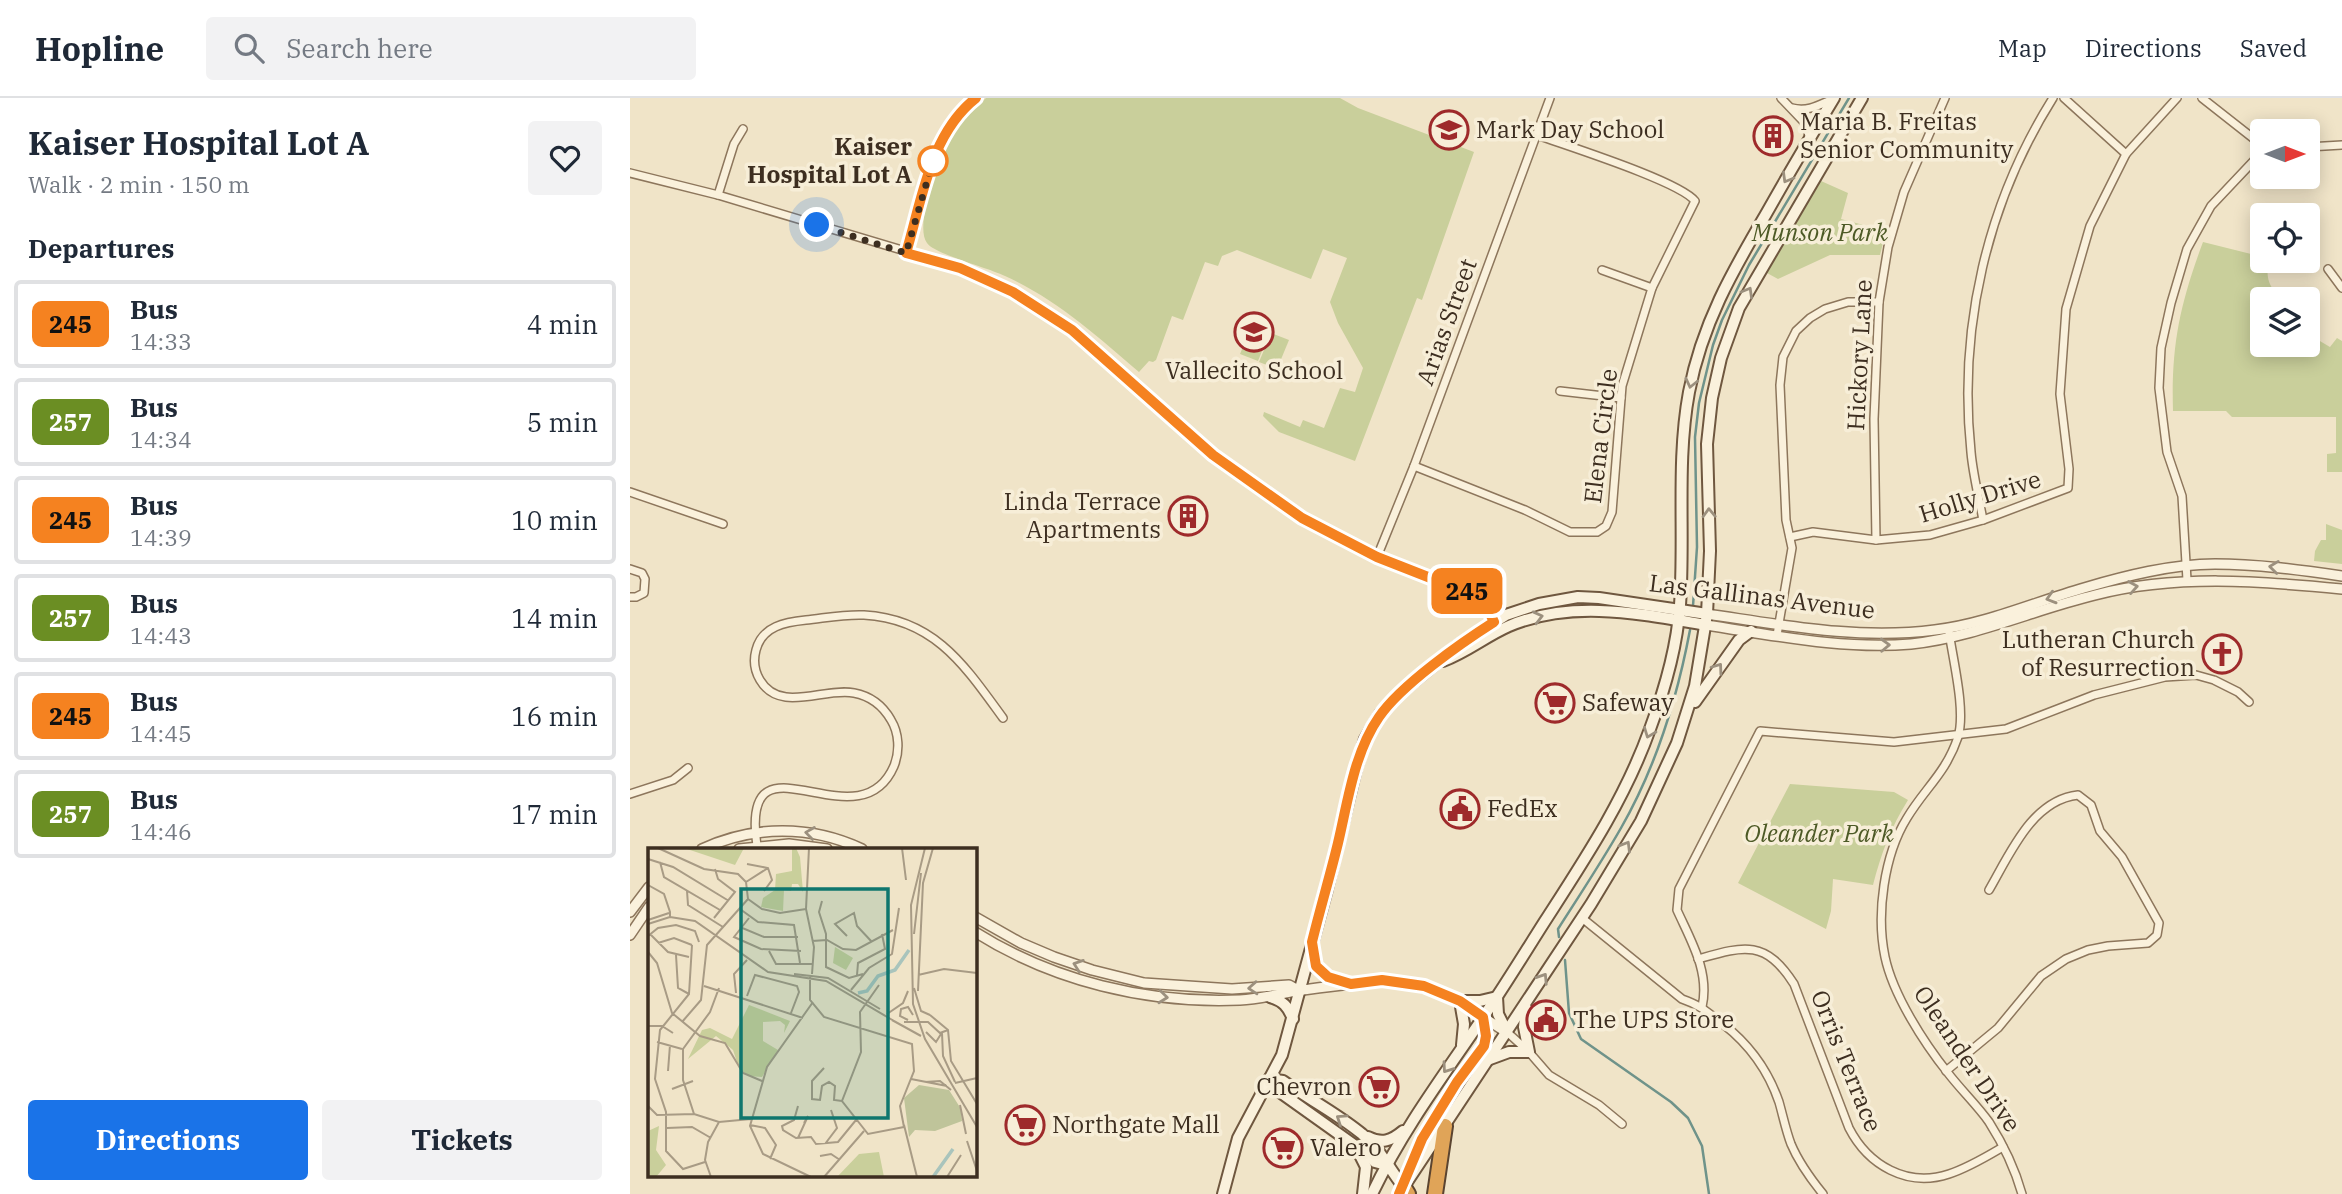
<!DOCTYPE html>
<html lang="en">
<head>
<meta charset="utf-8">
<style>
  :root { --surface:#fff; --page:#f2f2f3; --text:#1f2937; --muted:#747a83; --line:#e0e1e3; --accent:#1a73e8 }
  body { margin:0; font-family:"IBM Plex Serif",serif; background:var(--page); color:var(--text); height:100vh; display:flex; flex-direction:column; font-size:26px; white-space:nowrap }
  * { box-sizing:border-box; margin:0 }
  p { font-size:23px; color:var(--muted) }
  .icon { flex:none; width:38px; height:38px; fill:none; stroke:currentColor; stroke-width:2; stroke-linecap:round; stroke-linejoin:round }
  .map { position:relative; flex:1; overflow:hidden }
  .sheet { display:flex; flex-direction:column; background:var(--surface); width:630px }
  .sheet>* { flex:none }
  .badge { padding:0 14px; border-radius:10px; font-size:24px; line-height:46px }
  .needle { width:46px; rotate:90deg }
  .fabs { position:absolute; left:1620px; top:21px; display:grid; gap:14px }
  .fabs a { display:grid; place-items:center; width:70px; height:70px; border-radius:7px; background:var(--surface); box-shadow:0 4px 18px #0003; font-size:35px }
  .you { position:absolute; width:35px; height:35px; margin:-18px; border:5px solid #fff; border-radius:50%; background:#1a73e8; box-shadow:0 0 0 10px #1a73e833 }
  .map>.badge { position:absolute; translate:-50% -50%; box-shadow:0 0 0 4px #fff }
  h2 { padding:0 28px; font-size:26px; line-height:63px }
  .round { display:grid; place-items:center; flex:none; width:74px; height:74px; border-radius:7px; background:var(--page) }
  .summary { display:flex; align-items:center; justify-content:space-between; height:119px; padding:0 28px }
  h1 { font-size:33px; font-weight:700; line-height:52px }
  .primary-button { display:flex; gap:14px; margin-top:auto; padding:14px 28px }
  .primary-button a { flex:1; height:80px; border-radius:7px; background:var(--accent); color:#fff; font-size:28px; font-weight:700; line-height:80px; text-align:center }
  .primary-button a+a { background:var(--page); color:var(--text) }
  ul { padding:0; list-style:none }
  li { display:flex; align-items:center; gap:21px; height:88px; margin:0 14px 10px; padding:0 14px; border:4px solid var(--line); border-radius:7px }
  li div { flex:1 }
  li b { display:block; font-size:26px }
  li em { font-style:normal }
  li .badge { min-width:77px; font-weight:700; text-align:center }
  header { display:flex; align-items:center; gap:42px; box-sizing:border-box; height:98px; padding:0 35px; background:var(--surface); border-bottom:2px solid var(--line) }
  header strong { font-size:33px }
  nav { display:flex; gap:38px; margin-inline-start:auto; font-size:24px }
  .search { width:490px; height:63px; background:var(--page); display:flex; align-items:center; gap:18px; box-sizing:border-box; padding:0 24px; border-radius:7px; color:var(--muted); font-size:26px }
  main { display:flex; flex:1; min-height:0 }
  .map>svg:first-child { display:block }
</style>
</head>
<body>
<header>
<strong>Hopline</strong>
<div class="search"><svg class="icon" aria-label="search" viewBox="0 0 24 24"><circle cx="10" cy="10" r="6"/><path d="M15 15l6 6"/></svg>Search here</div>
<nav><a>Map</a><a>Directions</a><a>Saved</a></nav>
</header>
<main>
<section class="sheet">
<div class="summary"><div><h1>Kaiser Hospital Lot A</h1><p>Walk · 2 min · 150 m</p></div><a class="round"><svg class="icon" aria-label="heart" viewBox="0 0 24 24"><path d="M12 20l-8-8c-3-5 5-10 8-4 3-6 11-1 8 4z"/></svg></a></div>
<h2>Departures</h2>
<ul>
<li><span class="badge" style="background:#f58220;color:#111">245</span><div><b>Bus</b><p>14:33</p></div><em>4 min</em></li>
<li><span class="badge" style="background:#6b8e23;color:#fff">257</span><div><b>Bus</b><p>14:34</p></div><em>5 min</em></li>
<li><span class="badge" style="background:#f58220;color:#111">245</span><div><b>Bus</b><p>14:39</p></div><em>10 min</em></li>
<li><span class="badge" style="background:#6b8e23;color:#fff">257</span><div><b>Bus</b><p>14:43</p></div><em>14 min</em></li>
<li><span class="badge" style="background:#f58220;color:#111">245</span><div><b>Bus</b><p>14:45</p></div><em>16 min</em></li>
<li><span class="badge" style="background:#6b8e23;color:#fff">257</span><div><b>Bus</b><p>14:46</p></div><em>17 min</em></li>
</ul>
<div class="primary-button"><a>Directions</a><a>Tickets</a></div>
</section>
<div class="map">
<svg width="1712" height="1096" viewBox="0 0 1712 1096">
  <rect width="100%" height="100%" fill="#f0e4c8"/>
  <!-- green -->
  <g fill="#c9cf9b">
    <path d="M356,0H710L728,10L844,54L792,202L787,200L725,363L649,334L633,318L634,314L670,329L673,322L694,330L710,290L725,294L733,270L708,225L700,204L717,160L693,151L681,181L607,152L592,158L588,168L575,164L553,222L542,218L526,262L523,264L519,263L509,274C467,238 426,201 375,178C359,170 304,156 297,145C283,126 312,54 324,35C333,21 344,11 356,0Z"/>
    <path d="M1191,83L1218,95L1211,121L1256,133L1250,157H1200L1148,181L1137,175Z"/>
    <path d="M1573,144L1633,159V163H1639C1635,179 1639,190 1652,201H1633V247H1678V236L1700,249L1707,240L1712,243V374H1697V356L1706,355V319H1602L1596,313H1543C1541,247 1550,206 1573,144Z"/>
    <path d="M622,227L640,233L628,263L610,256Z"/>
    <path d="M641,235L659,242L647,271L629,264Z"/>
    <path d="M1696,426L1712,432V466L1684,463L1685,453L1691,442H1696Z"/>
    <path d="M1160,686L1264,694L1278,702C1261,729 1251,756 1243,787L1203,781L1201,813L1196,831L1108,785Z"/>
  </g>
  <g fill="none" stroke-linecap="round" stroke-linejoin="round">
    <!-- stream -->
    <g stroke="#6f938a" stroke-width="2.5">
      <path d="M1063,508L1067,449L1065,339L1069,305L1083,247L1092,222L1119,167L1219,0"/>
      <path d="M929,839L928,831C949,798 971,765 991,730C1026,669 1047,601 1060,532"/>
      <path d="M935,862L939,915L951,941L1041,1004L1058,1020L1072,1048L1079,1096"/>
    </g>
    <!-- minor casing -->
    <g stroke="#8d765c" stroke-width="10">
      <g id="minor">
        <path d="M1151,0L1174,24L1180,40"/>
        <path d="M1434,0L1496,56"/>
        <path d="M1572,0L1633,48"/>
        <path d="M1162,10C1178,14 1189,7 1203,1"/>
        <path d="M1678,49L1712,47"/>
        <path d="M0,75L88,97L322,167L383,194L441,232L583,357L672,420L747,459L850,499L856,507L866,527"/>
        <path d="M88,97L104,46L113,31"/>
        <path d="M276,155C292,102 300,36 346,0"/>
        <path d="M1698,171L1712,190"/>
        <path d="M972,172L1022,190"/>
        <path d="M930,293L991,300"/>
        <path d="M784,368L895,412L940,434H967L976,428L982,414L992,288L1022,190L1065,103C1049,83 937,48 907,37"/>
        <path d="M0,394L93,426"/>
        <path d="M1353,422C1349,400 1343,377 1341,354C1328,230 1357,105 1423,0"/>
        <path d="M1160,439L1183,434L1246,442L1300,437L1353,422L1438,390L1439,371L1430,296L1436,211L1460,128L1496,56L1547,0"/>
        <path d="M1246,442L1244,321L1249,204L1258,149L1274,94L1315,0"/>
        <path d="M747,459L784,368L920,0"/>
        <path d="M0,471L12,475L15,481L14,495L6,499H0"/>
        <path d="M1557,482L1552,398L1537,354L1529,290L1531,250L1541,205L1557,151L1581,108L1633,53"/>
        <path d="M1319,534C1323,562 1336,613 1328,639C1316,675 1295,690 1277,720C1254,757 1246,816 1255,859C1263,897 1294,945 1318,975C1331,992 1347,1007 1359,1024C1373,1046 1385,1071 1392,1096"/>
        <path d="M1147,537L1162,450L1156,422L1150,287L1153,259L1166,233L1180,220L1195,211L1218,204H1249"/>
        <path d="M0,696L43,682L58,670"/>
        <path d="M127,748C109,624 228,751 264,668C270,653 269,635 261,622C253,608 240,598 224,595C194,589 150,616 130,582C124,572 123,563 126,552C132,528 156,524 176,522C195,520 215,516 234,517C305,521 335,568 373,620"/>
        <path d="M952,820L1052,901C1072,908 1077,914 1093,926C1120,947 1138,972 1149,1004C1153,1018 1156,1033 1161,1046C1169,1065 1180,1080 1193,1096"/>
        <path d="M1068,861C1114,848 1135,841 1164,886L1219,1030C1238,1067 1277,1090 1319,1076C1338,1070 1356,1059 1373,1049"/>
        <path d="M1072,909C1080,874 1061,843 1047,812L1049,791L1130,633L1264,644L1376,631L1464,597L1535,579L1566,577L1584,582L1608,594L1619,604"/>
        <path d="M877,934L899,954L919,977L969,1007L992,1026"/>
        <path d="M1316,973L1368,930L1411,878L1436,861L1458,852L1478,848L1518,845L1527,837L1529,825L1492,759L1470,733L1461,707L1448,697C1402,702 1380,756 1359,792"/>
      </g>
    </g>
    <!-- tertiary casing -->
    <g stroke="#8d765c" stroke-width="12">
      <g id="tertiary">
        <path d="M1077,516C1153,527 1228,542 1305,532C1356,526 1405,504 1454,490C1495,478 1542,466 1585,466C1627,466 1670,472 1712,478"/>
        <path d="M1076,527C1143,537 1213,552 1281,546C1345,539 1403,512 1465,497C1546,476 1629,483 1712,491"/>
        <path d="M72,751C124,727 181,727 232,751"/>
        <path d="M109,751L159,746L197,751"/>
        <path d="M0,814L19,789"/>
        <path d="M345,819L391,845L424,859L462,872L514,885L602,891L659,887L670,893"/>
        <path d="M345,834C423,883 517,906 610,902C631,901 652,895 673,892C699,888 726,886 752,882C807,886 831,905 876,934"/>
        <path d="M0,837L19,809"/>
        <path d="M683,848C687,874 690,877 716,885"/>
      </g>
    </g>
    <!-- secondary casing -->
    <g stroke="#6f573f" stroke-width="14">
      <g id="secondary">
        <path d="M813,563C837,554 856,538 879,528C943,501 1011,516 1076,527"/>
        <path d="M1065,604L1109,542L1121,533"/>
        <path d="M640,899C653,903 658,908 663,921"/>
        <path d="M867,899L868,916L877,934"/>
        <path d="M832,947L834,926L830,903H850L867,899"/>
        <path d="M860,961L879,954H899L894,929L896,910"/>
        <path d="M639,981L653,983C679,1001 708,1016 732,1036C750,1050 759,1071 773,1088"/>
        <path d="M639,981L647,992L734,1054L745,1064L756,1067"/>
        <path d="M738,1039C752,1046 761,1043 773,1033"/>
        <path d="M728,1053L736,1069L733,1096"/>
        <path d="M780,1072L792,1041L827,984L854,948L856,938L853,919"/>
        <path d="M593,1096L608,1040L652,957L696,795L726,671L735,641L750,616L771,594L826,549L876,517L909,506L948,499L969,500L1077,516"/>
        <path d="M742,1096C772,1033 813,978 852,921C874,889 894,856 915,823C955,761 995,701 1020,631C1035,591 1047,549 1050,507C1055,436 1046,364 1059,294C1072,226 1102,174 1136,116C1158,77 1181,38 1204,0"/>
        <path d="M769,1096L961,806L1011,723L1047,645L1065,588L1077,516L1080,453L1077,346L1082,300L1091,260L1109,210L1232,0"/>
      </g>
    </g>
    <!-- motorway casing -->
    <g stroke="#5b4430" stroke-width="18">
      <g id="motorway">
        <path d="M773,1088L778,1096"/>
        <path d="M805,1096L815,1028"/>
      </g>
    </g>
    <!-- minor -->
    <use href="#minor" stroke="#faf1dc" stroke-width="7"/>
    <!-- tertiary -->
    <use href="#tertiary" stroke="#faf1dc" stroke-width="9"/>
    <!-- secondary -->
    <use href="#secondary" stroke="#faf1dc" stroke-width="10"/>
    <!-- motorway -->
    <use href="#motorway" stroke="#e0a458" stroke-width="14"/>
  </g>
  <!-- one-way arrows -->
  <defs><path id="oneway-chevron" d="M-2-3.5L2.5 0L-2 3.5" fill="none" stroke-width="1.6" stroke-linecap="round" stroke-linejoin="round" transform="scale(1.75)"/></defs>
  <g stroke="#9c907e">
    <use href="#oneway-chevron" transform="translate(1157 80) rotate(120)"/>
    <use href="#oneway-chevron" transform="translate(1118 194) rotate(-60)"/>
    <use href="#oneway-chevron" transform="translate(1061 285) rotate(103)"/>
    <use href="#oneway-chevron" transform="translate(1079 415) rotate(-92)"/>
    <use href="#oneway-chevron" transform="translate(1644 469) rotate(-173)"/>
    <use href="#oneway-chevron" transform="translate(1503 489) rotate(-10)"/>
    <use href="#oneway-chevron" transform="translate(1421 500) rotate(163)"/>
    <use href="#oneway-chevron" transform="translate(908 519) rotate(-14)"/>
    <use href="#oneway-chevron" transform="translate(1255 547) rotate(-2)"/>
    <use href="#oneway-chevron" transform="translate(1088 570) rotate(-54)"/>
    <use href="#oneway-chevron" transform="translate(1019 635) rotate(111)"/>
    <use href="#oneway-chevron" transform="translate(180 735) rotate(-172)"/>
    <use href="#oneway-chevron" transform="translate(996 748) rotate(-59)"/>
    <use href="#oneway-chevron" transform="translate(448 867) rotate(-161)"/>
    <use href="#oneway-chevron" transform="translate(913 880) rotate(-57)"/>
    <use href="#oneway-chevron" transform="translate(623 890) rotate(176)"/>
    <use href="#oneway-chevron" transform="translate(533 899) rotate(6)"/>
    <use href="#oneway-chevron" transform="translate(817 970) rotate(125)"/>
    <use href="#oneway-chevron" transform="translate(711 1021) rotate(-146)"/>
  </g>
  <g fill="none" stroke-linecap="round" stroke-linejoin="round">
    <!-- line casing -->
    <g stroke="#fff" stroke-width="16">
      <path id="line" d="M346,0C300,36 292,102 276,155L330,170L383,194L442,232L583,357L672,420L747,459L849,499L856,507L864,524C831,545 771,587 749,619C724,655 718,703 708,745C700,778 690,811 682,844L686,868L698,879L721,886L752,882L794,888L830,903L853,919L856,938L854,948L827,984L792,1041L769,1096"/>
    </g>
    <!-- line -->
    <use href="#line" stroke="#f58220" stroke-width="10"/>
    <!-- walk -->
    <path stroke="#3d2e20" stroke-width="7" stroke-dasharray="0 12.6" d="M187,127L276,155L303,63"/>
  </g>
  <!-- icons -->
  <defs>
    <g id="school-ring" transform="scale(2.0125)"><circle r="9.5" fill="#f7eed8" stroke="#9e2a2b" stroke-width="1.5"/><path d="M0-5L7-2L0 1L-7-2ZM-4 1L0 2.5L4 1V4Q0 6-4 4Z" fill="#9e2a2b"/></g>
    <g id="building-ring" transform="scale(2.0125)"><circle r="9.5" fill="#f7eed8" stroke="#9e2a2b" stroke-width="1.5"/><path d="M-4-6H4V6H1V3H-1V6H-4ZM-2.5-4.3h1.7v1.8h-1.7ZM.8-4.3h1.7v1.8H.8ZM-2.5-1h1.7V.8h-1.7ZM.8-1h1.7V.8H.8Z" fill="#9e2a2b"/></g>
    <g id="church-ring" transform="scale(2.0125)"><circle r="9.5" fill="#f7eed8" stroke="#9e2a2b" stroke-width="1.5"/><path d="M-1.2-6h2.4v3.5h3.3v2.4h-3.3V6h-2.4V-.1h-3.3v-2.4h3.3Z" fill="#9e2a2b"/></g>
    <g id="supermarket-ring" transform="scale(2.0125)"><circle r="9.5" fill="#f7eed8" stroke="#9e2a2b" stroke-width="1.5"/><path d="M-6-5.5h2.5l.6 2H6L4.5 2H-2.5L-4.4-4H-6ZM-1.5 3.2a1.3 1.3 0 1 0 .1 0ZM3 3.2a1.3 1.3 0 1 0 .1 0Z" fill="#9e2a2b"/></g>
    <g id="civic-ring" transform="scale(2.0125)"><circle r="9.5" fill="#f7eed8" stroke="#9e2a2b" stroke-width="1.5"/><path d="M-.6-6.5H3V-4.5H.6V-3L4-1V1h2V6H-6V1h2V-1L-.6-3ZM-1.2 2.5V6h2.4V2.5Z" fill="#9e2a2b"/></g>
  </defs>
  <g fill-rule="evenodd">
    <use href="#school-ring" x="819" y="32"/>
    <use href="#building-ring" x="1143" y="38"/>
    <use href="#school-ring" x="624" y="234"/>
    <use href="#building-ring" x="558" y="418"/>
    <use href="#church-ring" x="1592" y="556"/>
    <use href="#supermarket-ring" x="925" y="605"/>
    <use href="#civic-ring" x="830" y="711"/>
    <use href="#civic-ring" x="916" y="922"/>
    <use href="#supermarket-ring" x="749" y="989"/>
    <use href="#supermarket-ring" x="395" y="1027"/>
    <use href="#supermarket-ring" x="653" y="1050"/>
  </g>
  <!-- markers -->
  <circle fill="#fff" stroke="#f58220" stroke-width="3.5" cx="303" cy="63" r="14"/>
  <g text-anchor="middle" stroke-width="7" stroke-linejoin="round" paint-order="stroke">
    <!-- poi labels -->
    <g font-size="24" fill="#3d2e20" stroke="#f7eed8" text-anchor="start">
      <text x="1170" y="32">Maria B. Freitas<tspan x="1170" dy="28">Senior Community</tspan></text>
      <text x="846" y="40">Mark Day School</text>
      <text x="624" y="281" text-anchor="middle">Vallecito School</text>
      <text x="531" y="412" text-anchor="end">Linda Terrace<tspan x="531" dy="28">Apartments</tspan></text>
      <text x="1565" y="550" text-anchor="end">Lutheran Church<tspan x="1565" dy="28">of Resurrection</tspan></text>
      <text x="952" y="613">Safeway</text>
      <text x="857" y="719">FedEx</text>
      <text x="943" y="930">The UPS Store</text>
      <text x="722" y="997" text-anchor="end">Chevron</text>
      <text x="422" y="1035">Northgate Mall</text>
      <text x="680" y="1058">Valero</text>
    </g>
    <!-- stop labels -->
    <g font-size="24" font-weight="bold" fill="#3d2e20" stroke="#f7eed8" text-anchor="end">
      <text x="282" y="57">Kaiser<tspan x="282" dy="28">Hospital Lot A</tspan></text>
    </g>
    <!-- park labels -->
    <g font-size="24" font-style="italic" fill="#4d5a26" stroke="#f7eed8">
      <text x="1190" y="143">Munson Park</text>
      <text x="1189" y="744">Oleander Park</text>
    </g>
    <!-- street labels -->
    <g font-size="24" fill="#3d2e20" stroke="#f7eed8">
      <text transform="translate(817 224) rotate(-70)" y="8">Arias Street</text>
      <text transform="translate(1230 257) rotate(-87)" y="8">Hickory Lane</text>
      <text transform="translate(971 338) rotate(-83)" y="8">Elena Circle</text>
      <text transform="translate(1350 399) rotate(-17)" y="8">Holly Drive</text>
      <text transform="translate(1132 499) rotate(7)" y="8">Las Gallinas Avenue</text>
      <text transform="translate(1337 961) rotate(56)" y="8">Oleander Drive</text>
      <text transform="translate(1216 963) rotate(68)" y="8">Orris Terrace</text>
    </g>
  </g>
  <!-- overview -->
  <g transform="translate(18 750)">
    <rect width="329" height="329" fill="#f0e4c8"/>
    <path d="M36,0H96L87,17ZM144,0H148L152,9L155,44L150,36H144L143,43L136,42L135,63L113,59L115,50L127,42L128,26L144,23ZM187,99L205,110L198,122L185,115ZM101,157L142,173L136,185L137,177L132,173L115,174V193L130,202L114,229L100,228L91,220L85,202L68,188L40,211L54,182L62,180L84,191ZM11,278L8,302L18,317L8,329H0V283ZM231,304L236,329H189L211,306Z" fill="#c9cf9b"/>
    <path d="M271,237L301,242L313,261L314,273L287,283L267,282L261,289L256,250Z" fill="#bfc49a"/>
    <path fill="none" stroke="#a9c4bc" stroke-width="3.5" d="M210,145L219,143L230,128L247,122L261,102M285,329L305,301"/>
    <path fill="none" stroke="#a89b85" stroke-width="2" d="M10,0L56,21L90,26L98,34L100,51L114,61L132,65L158,61M161,0L158,61L166,99L164,126M254,0L258,32M277,0L263,57L265,156L277,191L329,279M329,1V26M0,11L25,19L81,53M12,14L16,29L72,62M99,16L120,20L124,32L116,43M98,34L120,20M0,37L16,46L22,64V69L0,76M39,43L40,57L75,79M174,53L171,64L178,86V119L201,130L215,126M92,61L110,74L146,77L152,115M22,69L47,73L120,124L178,133L246,173M66,70L87,44L70,31L67,21M101,70L86,89L113,101L153,103M0,72L21,65M92,79L116,89H150M2,86L20,104L41,109M266,86L273,25M0,88L10,80L28,77L47,83L51,94M199,88L187,76L206,65L209,78L224,94M164,93L179,92L195,101L208,102L245,82M10,95L26,90L44,97M44,97L41,146L12,182L7,231L18,264V303L35,321L57,314M121,103L128,116H165M0,104L9,115L24,165L52,188L77,195L95,225L114,233M28,107L30,140L41,146M146,126L180,130L232,161M209,127L210,115L237,101L234,86M270,127L296,121L329,125M162,129V152L176,169L264,196L266,223L252,258L256,279M231,137L212,164L213,204L194,253L220,286L256,279M56,138L155,170M266,140L273,163L282,167M203,142L221,120L244,106L251,60M270,143L275,35L285,0M88,145L86,126L99,112M99,148L107,127L149,138L151,144L143,165M239,166L255,155L260,143M282,167L300,182L303,213L329,256M244,172L273,188M260,172L252,168L253,161L260,159L265,167M34,174L53,152L59,97L100,51M256,174H280L292,185L300,182M0,178H14L25,185M278,184L288,194L293,186M294,185L295,208L307,234M9,194L34,201M176,220L164,233V251L172,252L174,238L181,234L187,238L186,252L194,253M20,223L22,197M263,231L299,238M277,234L292,233L303,242M307,235L329,230M24,241L45,233M312,257L318,286M0,258L9,267L46,266L71,274L103,271M150,258L146,272L134,278L135,282L148,290L163,289L168,296L190,294L208,272M46,266L35,232V201L62,164L71,140M102,277L117,280L128,297L122,311M256,277L269,329M19,280L44,279L63,290M150,290L160,268L156,275M319,293L329,323M177,296L189,280L183,262M172,308L183,306L192,312M63,329L57,312L60,294L71,274M163,329L115,306L102,278L119,219L165,154M176,329L216,283M299,329L313,307"/>
    <path fill="#0f766e" fill-opacity="0.15" stroke="#0f766e" stroke-width="3.5" d="M93,41H240V270H93Z"/>
    <rect width="329" height="329" fill="none" stroke="#3d2e20" stroke-width="3.5"/>
  </g>
</svg>
<div class="fabs">
<a><svg class="needle" viewBox="-14 -14 28 28"><path d="M0-13l5 13h-10z" fill="#e53935"/><path d="M0 13l5-13h-10z" fill="#747a83"/></svg></a>
<a><svg class="icon" aria-label="locate" viewBox="0 0 24 24"><circle cx="12" cy="12" r="6"/><path d="M12 2v4M12 18v4M2 12h4M18 12h4"/></svg></a>
<a><svg class="icon" aria-label="layers" viewBox="0 0 24 24"><path d="M12 4l9 5-9 5-9-5zM3 14l9 5 9-5"/></svg></a>
</div>
<div class="you" style="left:187px;top:127px"></div>
<b class="badge" style="left:837px;top:493px;background:#f58220;color:#111">245</b>
</div>
</main>
</body>
</html>
